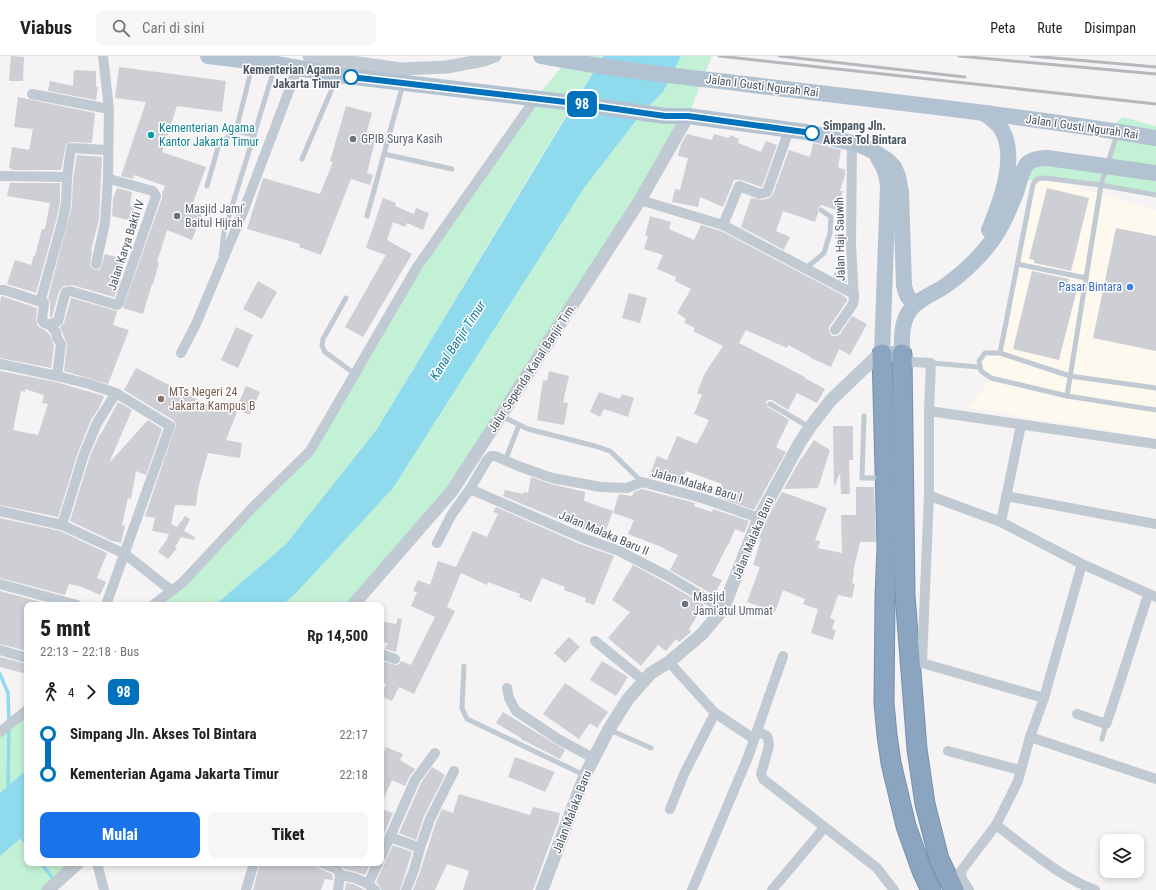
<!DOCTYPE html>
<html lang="id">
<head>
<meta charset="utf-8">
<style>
  :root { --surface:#fff; --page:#f6f6f6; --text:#202124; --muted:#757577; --line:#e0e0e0; --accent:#1a73e8 }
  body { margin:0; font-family:"Roboto Condensed",sans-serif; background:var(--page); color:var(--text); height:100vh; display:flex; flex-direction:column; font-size:15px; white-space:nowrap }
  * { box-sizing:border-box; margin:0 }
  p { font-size:13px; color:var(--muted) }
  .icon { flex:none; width:22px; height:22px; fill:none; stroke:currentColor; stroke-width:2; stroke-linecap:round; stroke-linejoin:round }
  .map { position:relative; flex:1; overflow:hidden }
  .sheet { position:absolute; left:24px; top:546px; width:360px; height:264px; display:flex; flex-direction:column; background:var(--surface); border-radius:8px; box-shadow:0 2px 6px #0003 }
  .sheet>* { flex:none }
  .badge { padding:0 8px; border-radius:6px; font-size:14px; line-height:26px }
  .fabs { position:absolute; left:1100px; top:778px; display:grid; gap:8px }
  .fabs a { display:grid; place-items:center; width:44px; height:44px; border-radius:8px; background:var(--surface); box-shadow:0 2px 6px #0003; font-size:20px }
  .map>.badge { position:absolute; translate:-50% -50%; box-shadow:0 0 0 2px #fff }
  .legs { display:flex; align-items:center; gap:6px; height:44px; padding:0 16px; font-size:13px }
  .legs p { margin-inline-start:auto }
  .headline { display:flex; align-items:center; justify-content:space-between; height:68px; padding:0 16px }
  h1 { font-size:22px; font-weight:800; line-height:30px }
  .cta { display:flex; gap:8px; margin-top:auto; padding:8px 16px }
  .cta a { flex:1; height:46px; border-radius:8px; background:var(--accent); color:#fff; font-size:16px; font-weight:800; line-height:46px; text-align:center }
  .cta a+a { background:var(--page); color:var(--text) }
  ul { padding:0 16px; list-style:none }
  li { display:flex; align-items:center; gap:14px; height:40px; font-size:15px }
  li i { display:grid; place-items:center; width:6px; height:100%; margin:0 5px; background:currentColor }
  li i::after { content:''; width:10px; height:10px; margin:-5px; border:3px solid; border-radius:50%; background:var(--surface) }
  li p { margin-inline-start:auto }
  li:first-child i { background:linear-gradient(#0000 50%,currentColor 0) }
  li:last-child i { background:linear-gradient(currentColor 50%,#0000 0) }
  header { display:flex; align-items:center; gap:24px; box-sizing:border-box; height:56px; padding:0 20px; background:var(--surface); border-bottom:1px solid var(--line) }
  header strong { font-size:19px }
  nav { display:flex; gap:22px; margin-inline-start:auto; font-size:14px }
  .search { width:280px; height:36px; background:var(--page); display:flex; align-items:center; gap:10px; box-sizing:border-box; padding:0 14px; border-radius:8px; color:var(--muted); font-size:15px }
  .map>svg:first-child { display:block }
</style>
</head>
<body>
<header>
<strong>Viabus</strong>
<div class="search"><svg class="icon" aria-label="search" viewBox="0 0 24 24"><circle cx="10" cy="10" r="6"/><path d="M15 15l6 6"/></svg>Cari di sini</div>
<nav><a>Peta</a><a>Rute</a><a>Disimpan</a></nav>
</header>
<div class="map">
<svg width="1156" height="834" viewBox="0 0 1156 834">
  <rect width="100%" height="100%" fill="#f5f3f3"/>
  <!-- commercial -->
  <path fill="#fdf9ef" d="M1045,122L1156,154V382L969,352L991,322L979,311L985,297H1000L1033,128L1037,123Z"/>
  <!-- green -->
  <g fill="#c3f1d5">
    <path d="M571,0H602L377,373L286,488L215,549H155L310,395L417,211L535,43Z"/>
    <path d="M681,0H712L688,60L466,413L352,549H283L295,538L584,132L642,57Z"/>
    <path d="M1122,61L1156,70V139C1113,131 1064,120 1020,125L1027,109L1106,110L1118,76L1107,75Z"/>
    <path d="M27,654V714L0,738V676Z"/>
    <path d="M27,776V807H78L48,834H0V800Z"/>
  </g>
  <!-- water -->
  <g fill="#90daee">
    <path d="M603,0H681L663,36L642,57L584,132L393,432L295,538L283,549H215L286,488L377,373Z"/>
    <path d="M27,713V777L0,800V737Z"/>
  </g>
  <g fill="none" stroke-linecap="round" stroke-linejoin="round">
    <!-- stream -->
    <g stroke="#90daee" stroke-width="3.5">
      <path d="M0,618L8,637L9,667L8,735"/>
      <path d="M20,779L27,789"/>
      <path d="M41,807L54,824"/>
    </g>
  </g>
  <!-- building -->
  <g fill="#cdcfd5" fill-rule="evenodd">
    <path d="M11,0L24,1L23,25H9Z"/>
    <path d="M119,11L226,25L222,56L177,50L162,96L206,111L193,147L205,151L192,184L167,174L157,206L159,207L153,228H152L143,258L123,252L162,142V137L165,130L134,119L133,123L121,120L146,46L115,42Z"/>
    <path d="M74,14L96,15V31H98L96,44L48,35L50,25L73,30Z"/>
    <path d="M18,41L95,57L92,87L71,86L66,88L61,114H12V113L9,112L12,91L29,94L33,73L14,71Z"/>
    <path d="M346,50L372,57L365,82L375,85L367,117L373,119L370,129L351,123L321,199L299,191L300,188L247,173L263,122L320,138L333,106L330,105Z"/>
    <path d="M687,78L712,84L714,78L729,82L730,79L739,83L738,87L761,96L766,85L777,89L762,131L741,124H734L723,151L700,141L698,151L672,146L675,133L680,134L688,102L678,100L681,88Z"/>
    <path d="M813,87L841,94L838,111L845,114V119L840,135H843L837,154L821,149L818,152V157L815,166L783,155L776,175L790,181L784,194L741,171L751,142L762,144L769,142L773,138L789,94L810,101Z"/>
    <path d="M77,99L102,101L99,164L91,194H92L90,210L94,214L100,213L105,198L124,203L120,226L114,241L72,229L64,230L59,235L52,261L50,262V246L48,242L72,149L73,122Z"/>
    <path d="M10,127H60V147L56,165L36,237L7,228L15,204L31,209L34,199L35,200L42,173H45L50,147L7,140Z"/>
    <path d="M117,132L132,136L130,150L135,151L132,165L112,160L113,143Z"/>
    <path d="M1047,132L1089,142L1071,215L1034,207V204L1029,203Z"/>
    <path d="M383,142L396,147L395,150L414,158L416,152L429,157L423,174L407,167L405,171L393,166L387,184L412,198L363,281L345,271L386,199L366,192Z"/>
    <path d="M650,160L671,166L669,173L694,184L701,169L721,175L841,238L847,243V245L829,271V276L832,280H837L840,278L852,260L867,268L850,299L839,293L831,311L811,302V301L788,289L787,292L746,274L739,287L805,321V322L825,333L817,347L797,337L788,354L772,344H768L766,346L768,351L789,364L776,391L786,396L754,454L717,441L722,428L686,415L680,429L649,421L657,400L667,404L677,380L697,388L709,364L694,358L702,339L697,337L705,317L723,290L693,275L695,272L684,267L686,263L677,257L691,233L675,225L676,221L657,213L663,199L644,193L648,180H645Z"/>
    <path d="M1116,172L1156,180V295L1093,282Z"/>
    <path d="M1032,215L1069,223L1068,227L1078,229L1059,304L1013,293Z"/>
    <path d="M835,216L846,222L847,227L833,220Z"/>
    <path d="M258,225L277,236L262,263L243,253Z"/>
    <path d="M629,237L647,242L640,267L622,262Z"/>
    <path d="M1,240L37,252L36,263L37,268L39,271L46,275L50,279L54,290L51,312L0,302V248Z"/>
    <path d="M71,242L117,255L113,269L129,274L108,328L64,315L67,288L60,271L64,267Z"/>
    <path d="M236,271L253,279L238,312L221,304Z"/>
    <path d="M136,312L214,352L216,348L237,356L226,384L242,387L240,402L208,397L198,433L196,450L175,449L171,468L177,471L185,460L190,463L184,475L195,481L194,484L181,481L175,491L177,492L168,503L158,496L168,482H167L169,478L152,475L155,462L145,460L176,369L173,364L124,334Z"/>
    <path d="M0,315L56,326L104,340L99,352L91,364L78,396L58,461L0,449ZM25,333L44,339L42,347L48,348L38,379L13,374L21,335L25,336Z"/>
    <path d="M549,315L569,320L563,346L568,347L564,369L537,364L543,324L547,325Z"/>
    <path d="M246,330L260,336L250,359L236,353Z"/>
    <path d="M599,336L620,343L622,338L634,342L628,361L604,353L600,361L590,356Z"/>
    <path d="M118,346L132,354L109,407L148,364L162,373L146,419L136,415L131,443L128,442L122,469L125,470L121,487L112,485L70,465L90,400L100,378H101Z"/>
    <path d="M833,370H853V404H849L850,438H841L840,417L834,431Z"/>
    <path d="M814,384L830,394L818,432L784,433L801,402H802Z"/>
    <path d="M531,421L551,428L585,436L584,445L613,455L603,482L503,440L505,434L523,438L524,436L528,437Z"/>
    <path d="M856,431H874L876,486H860L853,516H854L852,527L855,528L852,542L838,539L830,562L835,564L832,573L836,574L833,584L811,577L818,553L803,548L805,543L783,534L775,556L747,546L760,511L753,509L761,483L759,482L766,465L782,436L827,452L815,484L820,485L818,492L842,497L841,459H856Z"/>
    <path d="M642,433L695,447L694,450L712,456L713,453L749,465L744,477L735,473L729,488H728L712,520L722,524L714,539L670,514L678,499L664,493V492L628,478L634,464L613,457L619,438L632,440L634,436Z"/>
    <path d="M496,451L580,488L614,500L594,549L585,546L586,542L564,534L565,531L542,522L531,546L519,541L520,538L488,526L487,529L461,517L447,551L455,555L414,638L399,631L392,645L381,640L386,628L381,626V605L396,609L399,608L401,605L411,609L435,561L411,550L417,536L413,535L418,524L430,529L438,505L456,511L473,475L487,481L498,458L493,456Z"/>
    <path d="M0,462L60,475L107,497L97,522L106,526L100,539L82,531L69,528L65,539L0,522Z"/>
    <path d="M633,509L665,526L704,549L689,573L691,576L679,586L676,583L666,595L658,589L641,610L608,582L630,556L612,544Z"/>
    <path d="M0,535L52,549H27V595L0,588Z"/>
    <path d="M398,562L402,563L396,596L385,593L388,587L381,586V565L396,568Z"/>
    <path d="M569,581L580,591L565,607L554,597Z"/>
    <path d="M0,601L27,608V618L0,611Z"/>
    <path d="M602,605L628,621L616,640L590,624Z"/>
    <path d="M565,627L608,656L597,672L590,667L579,683L543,658Z"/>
    <path d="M503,656L565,694L560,703L521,683V682L496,667Z"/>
    <path d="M386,691L403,698L400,704L415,713L409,721L405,730L392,724L381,748V703Z"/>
    <path d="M515,701L555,716L545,736L522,726L508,721Z"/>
    <path d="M432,711L445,719L424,760L416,784L399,777L421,727Z"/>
    <path d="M459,738L530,759L533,751L560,757L557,771H556L533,834H463L469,815L447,808L435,834H413L420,816L436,766L442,753L453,757Z"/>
    <path d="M381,753L393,757L381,785Z"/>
    <path d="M393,789L412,796L400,834H381L379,829L376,826Z"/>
    <path d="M260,807H306L316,810L320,813L332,818L333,824L325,823L321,834H253Z"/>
    <path d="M339,807H371L365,819L356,816L344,813Z"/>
    <path d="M346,827L353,828L365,834H345Z"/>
  </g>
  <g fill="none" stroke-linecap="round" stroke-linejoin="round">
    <!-- motorway casing -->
    <g stroke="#7690ad" stroke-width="21">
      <g id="motorway">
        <path d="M882,298L887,491L885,541L884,647L887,679L891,707L906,770L922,815L931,834"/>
        <path d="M902,298L905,539L917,693L925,748L939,803L954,834"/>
      </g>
    </g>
    <!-- service -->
    <g stroke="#c1cad2" stroke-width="5">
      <path d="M236,75L254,79L275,10"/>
      <path d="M384,98L452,113"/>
      <path d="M302,103L337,21"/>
      <path d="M207,130L219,88L236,75L253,7"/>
      <path d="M367,160L403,28"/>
      <path d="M221,201L224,176L254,79"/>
      <path d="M1017,208L1086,222"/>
      <path d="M805,213L824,197L830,177L831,161L821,154"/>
      <path d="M346,242L323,283L322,290L325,296L355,318"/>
      <path d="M1000,297L1033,128L1037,123L1045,122L1101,129L1156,139"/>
      <path d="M931,307L979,311"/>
      <path d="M1156,332L1070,320L1000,297H985L979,305L981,315L991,322L1067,340L1156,354"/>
      <path d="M1067,340L1101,129L1117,78"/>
      <path d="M770,348L809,371"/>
      <path d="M501,360L528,373L595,390L610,395L642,426"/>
      <path d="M864,360L862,422H881"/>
      <path d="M505,405L519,369"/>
      <path d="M464,610L462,652L467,663L584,719"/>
      <path d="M610,674L651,692"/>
      <path d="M1102,683L1106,668"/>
    </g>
    <!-- minor -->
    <g stroke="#c1cad2" stroke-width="10">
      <path d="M32,38L109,53"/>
      <path d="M0,120L67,121L71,92L108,94"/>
      <path d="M640,144L723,169L854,238"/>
      <path d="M723,169L739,130L760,138L767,136L789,74"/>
      <path d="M96,208L105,167L108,121"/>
      <path d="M0,234H4L44,247"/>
      <path d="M50,269L44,267L42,264L44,247L41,243L62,167L66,148L67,121"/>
      <path d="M835,274L853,248L854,243L851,190L852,87"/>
      <path d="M181,297L196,268L243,156L298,11"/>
      <path d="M913,306L931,307L929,355V438L922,607L1044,642"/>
      <path d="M0,308L57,320L89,328L116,337L170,370L106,549"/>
      <path d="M57,320L61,288L57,282L56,276L50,269L58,265L65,238L66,236L70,235L117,249L119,247L156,140L153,135L113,124L108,121L109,53L103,0"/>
      <path d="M929,355L1156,388"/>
      <path d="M470,433L583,482L619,495L668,520L723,553"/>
      <path d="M929,438L933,441L1001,466L1082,508L1156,541"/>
      <path d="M1006,440L1156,468"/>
      <path d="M0,455L62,469L125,498L172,535"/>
      <path d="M1001,466L1021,369"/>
      <path d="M62,469L84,398L97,367L116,337"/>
      <path d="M437,487L452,458L470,433L487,404L491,400H495L518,410L552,422L601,431L627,432L642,426L702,442L759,462"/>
      <path d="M0,528L77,549"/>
      <path d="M153,549L182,527L255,449L310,395L417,211L535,43"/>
      <path d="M595,585L643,624"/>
      <path d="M0,594L27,602"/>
      <path d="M381,598L395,603"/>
      <path d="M669,606L715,657L754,683"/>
      <path d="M507,632L509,642L516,655L558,683L593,702"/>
      <path d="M1077,658L1106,668L1111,654L1148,539"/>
      <path d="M757,675L767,680L768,682L769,690L761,718L763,723L877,812L894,834"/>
      <path d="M0,676L27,654"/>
      <path d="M1030,681L1156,723"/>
      <path d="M948,695L1020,714"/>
      <path d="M670,753L684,718L715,657"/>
      <path d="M996,769C1027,792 1058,820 1095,834"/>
      <path d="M390,781L420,792L430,763L454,715"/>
      <path d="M381,801L415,724L435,697"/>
      <path d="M97,807L104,834"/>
      <path d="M322,807L337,813L340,819L355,822L368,828L375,834"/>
      <path d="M368,828L378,807"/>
      <path d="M246,834L254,807"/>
      <path d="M338,834L340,819"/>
      <path d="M406,834L414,814L420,792"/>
      <path d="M692,834L748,701L783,600"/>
      <path d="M772,834L824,772"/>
      <path d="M969,834L962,823L961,815L996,769L1018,725L1030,681L1044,642L1082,508"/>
    </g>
    <!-- tertiary -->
    <g stroke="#c1cad2" stroke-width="13">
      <path d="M309,0L401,13L447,11L484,4L495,0"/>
      <path d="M353,549L452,435L640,144L688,60"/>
      <path d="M48,834L78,807"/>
      <path d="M542,834L585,719L609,673L628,643L651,617L669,606L702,578L723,553L759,462L799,388L810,371L831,344L875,302L882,298"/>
    </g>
    <!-- primary -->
    <g stroke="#b3c2d1" stroke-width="16">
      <path d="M208,0L276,8L338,19L574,47L665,60H688L806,76L860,89L873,95L887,104L894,111L898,120L901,136L904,229C906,238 908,246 918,246"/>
      <path d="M541,0C608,13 677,20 745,28C882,45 1020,59 1156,82"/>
      <path d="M984,57C990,62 998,67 1002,74C1018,102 1000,147 989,174"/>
      <path d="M878,102C884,110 887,119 888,130L882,298H902C902,285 901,271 907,259C914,244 932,239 945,230C962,218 979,202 991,186C1002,171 1009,154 1016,137C1019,128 1021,115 1027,108C1032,103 1039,102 1047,102L1156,117"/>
    </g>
    <!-- motorway -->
    <use href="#motorway" stroke="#8ba5c1" stroke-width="19"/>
    <!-- rail -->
    <g stroke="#b5b8bd" stroke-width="3">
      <path d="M719,0L1156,48"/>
      <path d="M779,0L965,21"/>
      <path d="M959,0L1156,18"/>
      <path d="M1031,0L1156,11"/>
    </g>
  </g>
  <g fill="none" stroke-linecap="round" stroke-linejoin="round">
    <!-- line-1 casing -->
    <g stroke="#fff" stroke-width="9">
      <path id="line-1" d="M351,21L574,47L665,60H688L812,77"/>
    </g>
    <!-- line-1 -->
    <use href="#line-1" stroke="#0072bc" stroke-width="6"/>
  </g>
  <!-- markers -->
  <g fill="#fff" stroke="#0072bc" stroke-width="2">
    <circle cx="351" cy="21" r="7"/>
    <circle cx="812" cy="77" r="7"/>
  </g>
  <circle fill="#0f9aa8" stroke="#fff" stroke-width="1.5" cx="151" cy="79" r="4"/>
  <g fill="#6b7280" stroke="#fff" stroke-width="1.5">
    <circle cx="353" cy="83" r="4"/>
    <circle cx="177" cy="160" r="4"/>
    <circle cx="685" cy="548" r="4"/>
  </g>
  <circle fill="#3f7fe0" stroke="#fff" stroke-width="1.5" cx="1130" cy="231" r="4"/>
  <circle fill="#8d6e63" stroke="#fff" stroke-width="1.5" cx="161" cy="343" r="4"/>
  <g text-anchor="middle" stroke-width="3" stroke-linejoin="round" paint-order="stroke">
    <!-- stop labels -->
    <g font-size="12" font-weight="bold" fill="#4a5661" stroke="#fff" text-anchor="end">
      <text x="340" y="18">Kementerian Agama<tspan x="340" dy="14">Jakarta Timur</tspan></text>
      <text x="823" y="74" text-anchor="start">Simpang Jln.<tspan x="823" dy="14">Akses Tol Bintara</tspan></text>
    </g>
    <!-- street labels -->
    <g font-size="12" fill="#4a5661" stroke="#fff">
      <text transform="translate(762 30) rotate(7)" y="4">Jalan I Gusti Ngurah Rai</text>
      <text transform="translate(1082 71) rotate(8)" y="4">Jalan I Gusti Ngurah Rai</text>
      <text transform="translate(840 183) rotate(-91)" y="4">Jalan Haji Sauwih</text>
      <text transform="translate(126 189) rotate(-72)" y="4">Jalan Karya Bakti IV</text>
      <text transform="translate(532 312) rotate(-57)" y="4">Jalur Sependa Kanal Banjir Tim.</text>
      <text transform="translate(697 429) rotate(16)" y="4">Jalan Malaka Baru I</text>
      <text transform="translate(604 477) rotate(23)" y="4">Jalan Malaka Baru II</text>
      <text transform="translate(753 482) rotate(-67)" y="4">Jalan Malaka Baru</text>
      <text transform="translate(572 756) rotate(-69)" y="4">Jalan Malaka Baru</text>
    </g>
    <!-- culture labels -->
    <g font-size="12" fill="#0d838f" stroke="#fff" text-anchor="start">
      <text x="159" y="76">Kementerian Agama<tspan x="159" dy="14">Kantor Jakarta Timur</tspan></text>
    </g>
    <!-- worship labels -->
    <g font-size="12" fill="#5b616d" stroke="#fff" text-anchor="start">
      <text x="361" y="87">GPIB Surya Kasih</text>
      <text x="185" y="157">Masjid Jami'<tspan x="185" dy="14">Baitul Hijrah</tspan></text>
      <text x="693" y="545">Masjid<tspan x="693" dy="14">Jami'atul Ummat</tspan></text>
    </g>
    <!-- shop labels -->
    <g font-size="12" fill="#366cbe" stroke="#fff" text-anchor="end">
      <text x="1122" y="235">Pasar Bintara</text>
    </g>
    <!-- education labels -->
    <g font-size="12" fill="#785e54" stroke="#fff" text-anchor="start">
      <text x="169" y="340">MTs Negeri 24<tspan x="169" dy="14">Jakarta Kampus B</tspan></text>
    </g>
    <!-- water labels -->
    <g font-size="13" font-style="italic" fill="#0c7c9b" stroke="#fff">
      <text transform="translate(457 284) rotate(-57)" y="5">Kanal Banjir Timur</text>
    </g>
  </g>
</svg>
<div class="fabs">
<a><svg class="icon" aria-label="layers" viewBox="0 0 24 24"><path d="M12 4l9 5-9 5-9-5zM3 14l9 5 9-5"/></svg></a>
</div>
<b class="badge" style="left:582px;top:48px;background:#0072bc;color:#fff">98</b>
<section class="sheet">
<div class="headline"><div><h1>5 mnt</h1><p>22:13 – 22:18 · Bus</p></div><b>Rp 14,500</b></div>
<div class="legs"><svg class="icon" aria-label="walk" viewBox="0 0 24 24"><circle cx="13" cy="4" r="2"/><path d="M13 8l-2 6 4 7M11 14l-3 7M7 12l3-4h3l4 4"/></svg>4<svg class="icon" aria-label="forward" viewBox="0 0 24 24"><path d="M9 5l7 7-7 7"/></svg><b class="badge" style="background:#0072bc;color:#fff">98</b></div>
<ul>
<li><i style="color:#0072bc"></i><b>Simpang Jln. Akses Tol Bintara</b><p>22:17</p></li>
<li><i style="color:#0072bc"></i><b>Kementerian Agama Jakarta Timur</b><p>22:18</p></li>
</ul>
<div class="cta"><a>Mulai</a><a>Tiket</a></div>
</section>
</div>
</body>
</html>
